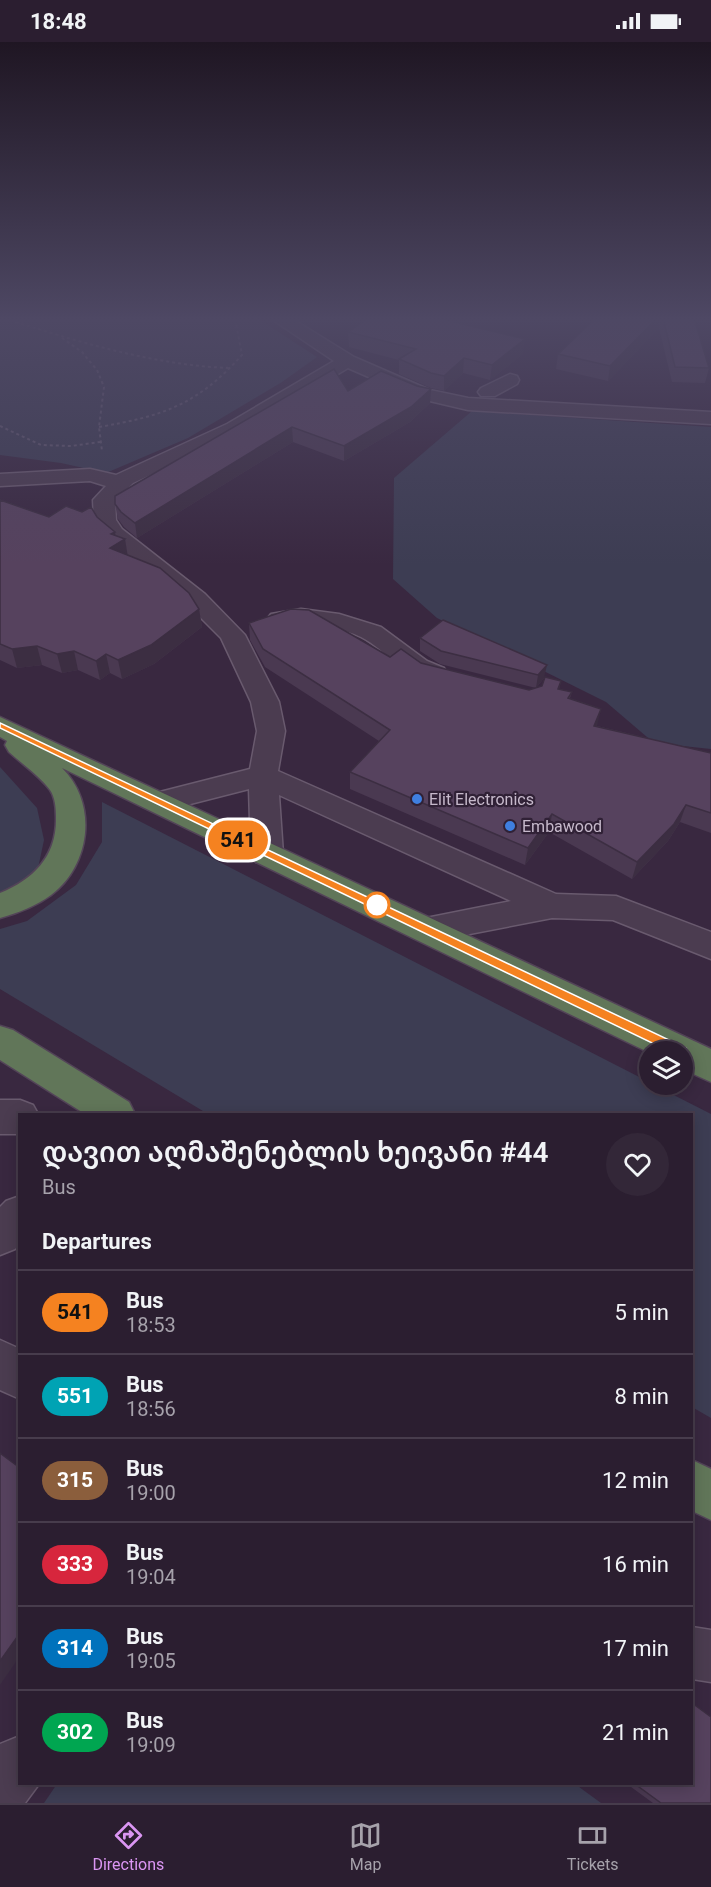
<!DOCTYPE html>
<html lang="en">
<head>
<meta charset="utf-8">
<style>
  :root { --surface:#2b1e30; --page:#332738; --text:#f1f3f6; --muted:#a6a2ab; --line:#473c4c; --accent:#db96f3 }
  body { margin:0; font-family:Roboto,"Noto Sans Georgian",sans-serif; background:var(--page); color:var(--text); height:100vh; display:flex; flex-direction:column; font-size:22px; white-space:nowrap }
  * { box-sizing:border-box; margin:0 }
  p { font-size:20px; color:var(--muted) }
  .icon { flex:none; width:33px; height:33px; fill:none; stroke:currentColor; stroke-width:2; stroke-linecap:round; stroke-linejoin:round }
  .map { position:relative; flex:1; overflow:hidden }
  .side { position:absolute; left:18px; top:1071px; width:675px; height:672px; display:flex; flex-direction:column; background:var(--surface); border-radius:0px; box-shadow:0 3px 15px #0003,0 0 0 2px var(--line) }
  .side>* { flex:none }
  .badge { padding:0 12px; border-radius:20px; font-size:21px; line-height:39px }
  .fabs { position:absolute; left:639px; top:999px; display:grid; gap:12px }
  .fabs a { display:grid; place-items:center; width:54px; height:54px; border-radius:50%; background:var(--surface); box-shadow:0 3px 15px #0003,0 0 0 2px var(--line); font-size:30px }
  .map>.badge { position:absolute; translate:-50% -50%; box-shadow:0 0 0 3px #fff }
  h2 { padding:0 24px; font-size:22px; line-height:54px }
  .round { display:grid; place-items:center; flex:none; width:63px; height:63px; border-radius:32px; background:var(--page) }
  .head { display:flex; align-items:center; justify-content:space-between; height:102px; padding:0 24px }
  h1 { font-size:28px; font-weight:600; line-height:45px }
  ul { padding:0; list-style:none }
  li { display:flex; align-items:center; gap:18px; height:84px; padding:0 24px; border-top:2px solid var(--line) }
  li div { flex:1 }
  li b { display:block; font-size:22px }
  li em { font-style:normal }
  li .badge { min-width:66px; font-weight:700; text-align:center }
  .status { display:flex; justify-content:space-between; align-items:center; height:42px; padding:0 30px; background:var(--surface); direction:ltr }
  .status svg { height:16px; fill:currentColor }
  .tabs { display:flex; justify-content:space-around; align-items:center; height:84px; border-top:2px solid var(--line); background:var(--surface); font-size:16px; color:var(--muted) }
  .tabs a { display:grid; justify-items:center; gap:3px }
  .tabs .on { color:var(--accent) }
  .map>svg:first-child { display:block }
</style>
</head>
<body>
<div class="status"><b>18:48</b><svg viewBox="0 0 49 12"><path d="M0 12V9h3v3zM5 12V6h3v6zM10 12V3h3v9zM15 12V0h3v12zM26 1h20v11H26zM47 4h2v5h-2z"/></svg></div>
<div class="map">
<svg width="711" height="1761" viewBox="0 0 711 1761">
  <rect width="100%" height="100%" fill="#392840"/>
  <!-- green -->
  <g fill="#3d3d53">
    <path d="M0,276H257L317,315L282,340L188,396L106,431L61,421L0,413Z"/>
    <path d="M472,369L711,385V707L654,701L606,660L437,576L393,537L394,436Z"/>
    <path d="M0,725L37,766L44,798L37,831L0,855Z"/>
    <path d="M102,760L649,1040L650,1042L654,1043L711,1072V1376L692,1365V1072H208L0,947V887L27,879L76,843L102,800Z"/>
    <path d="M57,1742H575L601,1761H44Z"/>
  </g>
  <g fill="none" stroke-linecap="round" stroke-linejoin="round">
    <!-- minor casing -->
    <g stroke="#695a6e" stroke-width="3">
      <g id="minor">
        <path d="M270,276H291L354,315L430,348L468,356L711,370V382L468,368L417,356L348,326L241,390L133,441L115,459L116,478L122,487L205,552L245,593L279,660L285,689L278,729L556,852L616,854L711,890V917L613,878L552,876L428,900L416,896L411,887L416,878L511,859L279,753L283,812L278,820L267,823L256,820L251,812L249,747L159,770L148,767L144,760L148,753L250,727L257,689L251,660L221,596L187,562L102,491L94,478L93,458L106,444L90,439L0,444V432L90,427L116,433L227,382L334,319Z"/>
        <path d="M510,332L517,334L519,338L517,342L495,354H481L478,350L481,346Z"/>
        <path d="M301,567L339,572L381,585L427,619L444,626L448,632L444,638C411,646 388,608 361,595C342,586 319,582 298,582C288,582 281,585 271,582L267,577L271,572Z"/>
        <path d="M0,1058H20L33,1063L38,1072H20V1092H0Z"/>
        <path d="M20,1154V1202L15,1207L0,1213V1165L6,1159Z"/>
        <path d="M0,1298L20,1307V1357L0,1348Z"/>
        <path d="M692,1585L711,1588V1640L692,1637Z"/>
        <path d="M20,1694V1742H39L25,1761H0V1702Z"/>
      </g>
    </g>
    <!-- highway casing -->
    <g stroke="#534458" stroke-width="3">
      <g id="highway">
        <path d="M0,675L711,1007V1040L682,1027V1010L650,1011L62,726C98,761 91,823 51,853C36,864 18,871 0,876V851C34,837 57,814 56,775C56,766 55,755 50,748C39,733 22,722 9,710L5,703L7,699L0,695Z"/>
        <path d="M0,984L13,988L129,1060L135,1072H85L0,1018Z"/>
        <path d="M692,1418L711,1427V1478L692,1469Z"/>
      </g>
    </g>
    <!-- path -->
    <g stroke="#5f586e" stroke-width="2" stroke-dasharray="3 3" stroke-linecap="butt">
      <path d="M4,276C74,299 157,324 231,326"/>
      <path d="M62,296L82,310L97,328L104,345L99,385L102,409"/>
      <path d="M0,384L41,403L71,404L100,400"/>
      <path d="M99,385C163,374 197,363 242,313L235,276"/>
    </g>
    <!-- minor -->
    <use href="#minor" fill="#4b3c50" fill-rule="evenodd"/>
    <!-- highway -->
    <use href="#highway" fill="#617659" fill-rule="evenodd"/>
  </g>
  <!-- wall -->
  <g fill="#4a3951">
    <path d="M596,276H694L709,326L705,341L672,340L659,286L608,339L556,327L558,312Z"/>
    <path d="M348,290L523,312L490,338L463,331L444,349L431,346L399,332V318L349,305Z"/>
    <path d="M417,344L431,347L430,361L410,380L344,419L293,400L137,496L124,485L118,477L115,462L348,349Z"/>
    <path d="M0,458L49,475L82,470L97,475L116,494L125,497L128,514L199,567L202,585L154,622L122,637L110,631L100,638L78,628L62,631L42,623L17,626L0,618Z"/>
    <path d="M443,578L544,636L536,646L440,622L420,609V596Z"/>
    <path d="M249,581L390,615L421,621L529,648L561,639L559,647L572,650L570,656L597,684L711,711V791L680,780L668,799L632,837L549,790L525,823L350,747V730L379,699L265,625L250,598Z"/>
    <path d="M627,1742H692L711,1761H653Z"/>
  </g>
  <!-- shaded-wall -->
  <g fill="#3c2e42">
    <path d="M657,276H660L659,286L608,339L610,324Z"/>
    <path d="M525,297L523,312L490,338L492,323Z"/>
    <path d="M464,316L463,331L444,349V334Z"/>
    <path d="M431,347L430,361L410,380L344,419V404Z"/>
    <path d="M292,385L293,400L137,496L135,481Z"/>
    <path d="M115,490L117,502L125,497L128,516L110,506L111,492Z"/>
    <path d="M199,567L202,585L154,622L122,637L118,618Z"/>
    <path d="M37,604L42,623L17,626L12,607Z"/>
    <path d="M74,609L78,628L62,631L57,612Z"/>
    <path d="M106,612L110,631L100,638L96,619Z"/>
    <path d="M547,623L544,636L536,646L538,633Z"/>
    <path d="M601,667L597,684H594Z"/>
    <path d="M686,763L680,780L668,799L632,837L637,820Z"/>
    <path d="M552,772L549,790L525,823L528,806Z"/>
    <path d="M20,1591V1614L0,1643V1619Z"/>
  </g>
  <!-- building -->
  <g fill="#56425e" stroke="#3c2e42" stroke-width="1.5">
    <path d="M369,276H438L525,297L492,323L464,316L444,334L431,331L399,317L416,307L348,290Z"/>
    <path d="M596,276H657L610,324L558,312Z"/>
    <path d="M663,276H694L709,326L675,325Z"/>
    <path d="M334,327L348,349L381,329L417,344L431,347L411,365L344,404L292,385L135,481L121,470L115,462V454Z"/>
    <path d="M0,458L49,475L66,464L82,470L91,465L97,475L115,490L111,492L125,497L110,506L160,526L189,551L199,567L151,603L118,618L106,612L96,619L74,609L57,612L37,604L12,607L0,602Z"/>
    <path d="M291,567L309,568L390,615L401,607L421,621L529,648L542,644L545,635L561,639L558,647L572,650L568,656L601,667L594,684L711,711V771L686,763L674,782L637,820L552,772L528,806L350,730L390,688L263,607L249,581Z"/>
    <path d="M443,578L547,623L538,633L441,609L420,596Z"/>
    <path d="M0,1411L20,1426V1591L0,1619Z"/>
    <path d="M692,1661L711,1675V1761H661L635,1742H692Z"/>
  </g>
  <!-- sky -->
  <linearGradient id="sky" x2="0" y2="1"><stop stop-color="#1f1623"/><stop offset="0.53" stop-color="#4e4864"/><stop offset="1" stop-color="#4e4864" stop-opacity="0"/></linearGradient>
  <rect width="711" height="523" fill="url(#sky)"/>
  <!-- line -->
  <path fill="#f58220" stroke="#fff" stroke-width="1.5" d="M0,681L686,1006L688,1010L686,1013H677L0,686Z"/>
  <!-- markers -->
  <g fill="#3f7fe0" stroke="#302136" stroke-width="2">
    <circle cx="417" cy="757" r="6"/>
    <circle cx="510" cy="784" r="6"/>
  </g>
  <circle fill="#fff" stroke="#f58220" stroke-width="3" cx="377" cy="863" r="12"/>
  <g text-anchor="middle" stroke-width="4.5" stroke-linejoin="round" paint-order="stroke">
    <!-- poi labels -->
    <g font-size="16" fill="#c6b9cb" stroke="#302136" text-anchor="start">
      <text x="429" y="763">Elit Electronics</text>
      <text x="522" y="790">Embawood</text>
    </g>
  </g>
</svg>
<div class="fabs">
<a><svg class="icon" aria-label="layers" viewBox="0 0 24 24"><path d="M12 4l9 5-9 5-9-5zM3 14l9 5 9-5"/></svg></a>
</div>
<b class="badge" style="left:238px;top:798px;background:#f58220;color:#111">541</b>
<section class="side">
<div class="head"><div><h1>დავით აღმაშენებლის ხეივანი #44</h1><p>Bus</p></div><a class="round"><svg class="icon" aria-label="heart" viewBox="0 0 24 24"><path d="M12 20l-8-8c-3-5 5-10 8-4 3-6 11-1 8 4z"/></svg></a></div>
<h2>Departures</h2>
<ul>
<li><span class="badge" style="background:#f58220;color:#111">541</span><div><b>Bus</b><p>18:53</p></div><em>5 min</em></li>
<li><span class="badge" style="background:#00a3b4;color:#fff">551</span><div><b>Bus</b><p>18:56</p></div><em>8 min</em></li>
<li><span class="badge" style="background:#8b5e3c;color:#fff">315</span><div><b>Bus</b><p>19:00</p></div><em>12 min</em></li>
<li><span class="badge" style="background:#d7263d;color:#fff">333</span><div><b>Bus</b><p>19:04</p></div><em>16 min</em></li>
<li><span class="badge" style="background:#0072bc;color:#fff">314</span><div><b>Bus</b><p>19:05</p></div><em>17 min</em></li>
<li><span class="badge" style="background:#00a651;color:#fff">302</span><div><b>Bus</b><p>19:09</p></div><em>21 min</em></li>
</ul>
</section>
</div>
<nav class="tabs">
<a class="on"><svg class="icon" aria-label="directions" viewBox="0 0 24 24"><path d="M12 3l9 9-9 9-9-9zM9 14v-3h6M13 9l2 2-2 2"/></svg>Directions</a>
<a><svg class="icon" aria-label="map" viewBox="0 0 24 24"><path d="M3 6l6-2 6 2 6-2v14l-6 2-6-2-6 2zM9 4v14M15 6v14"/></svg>Map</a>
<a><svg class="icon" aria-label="tickets" viewBox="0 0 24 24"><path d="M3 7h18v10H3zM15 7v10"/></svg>Tickets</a>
</nav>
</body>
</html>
